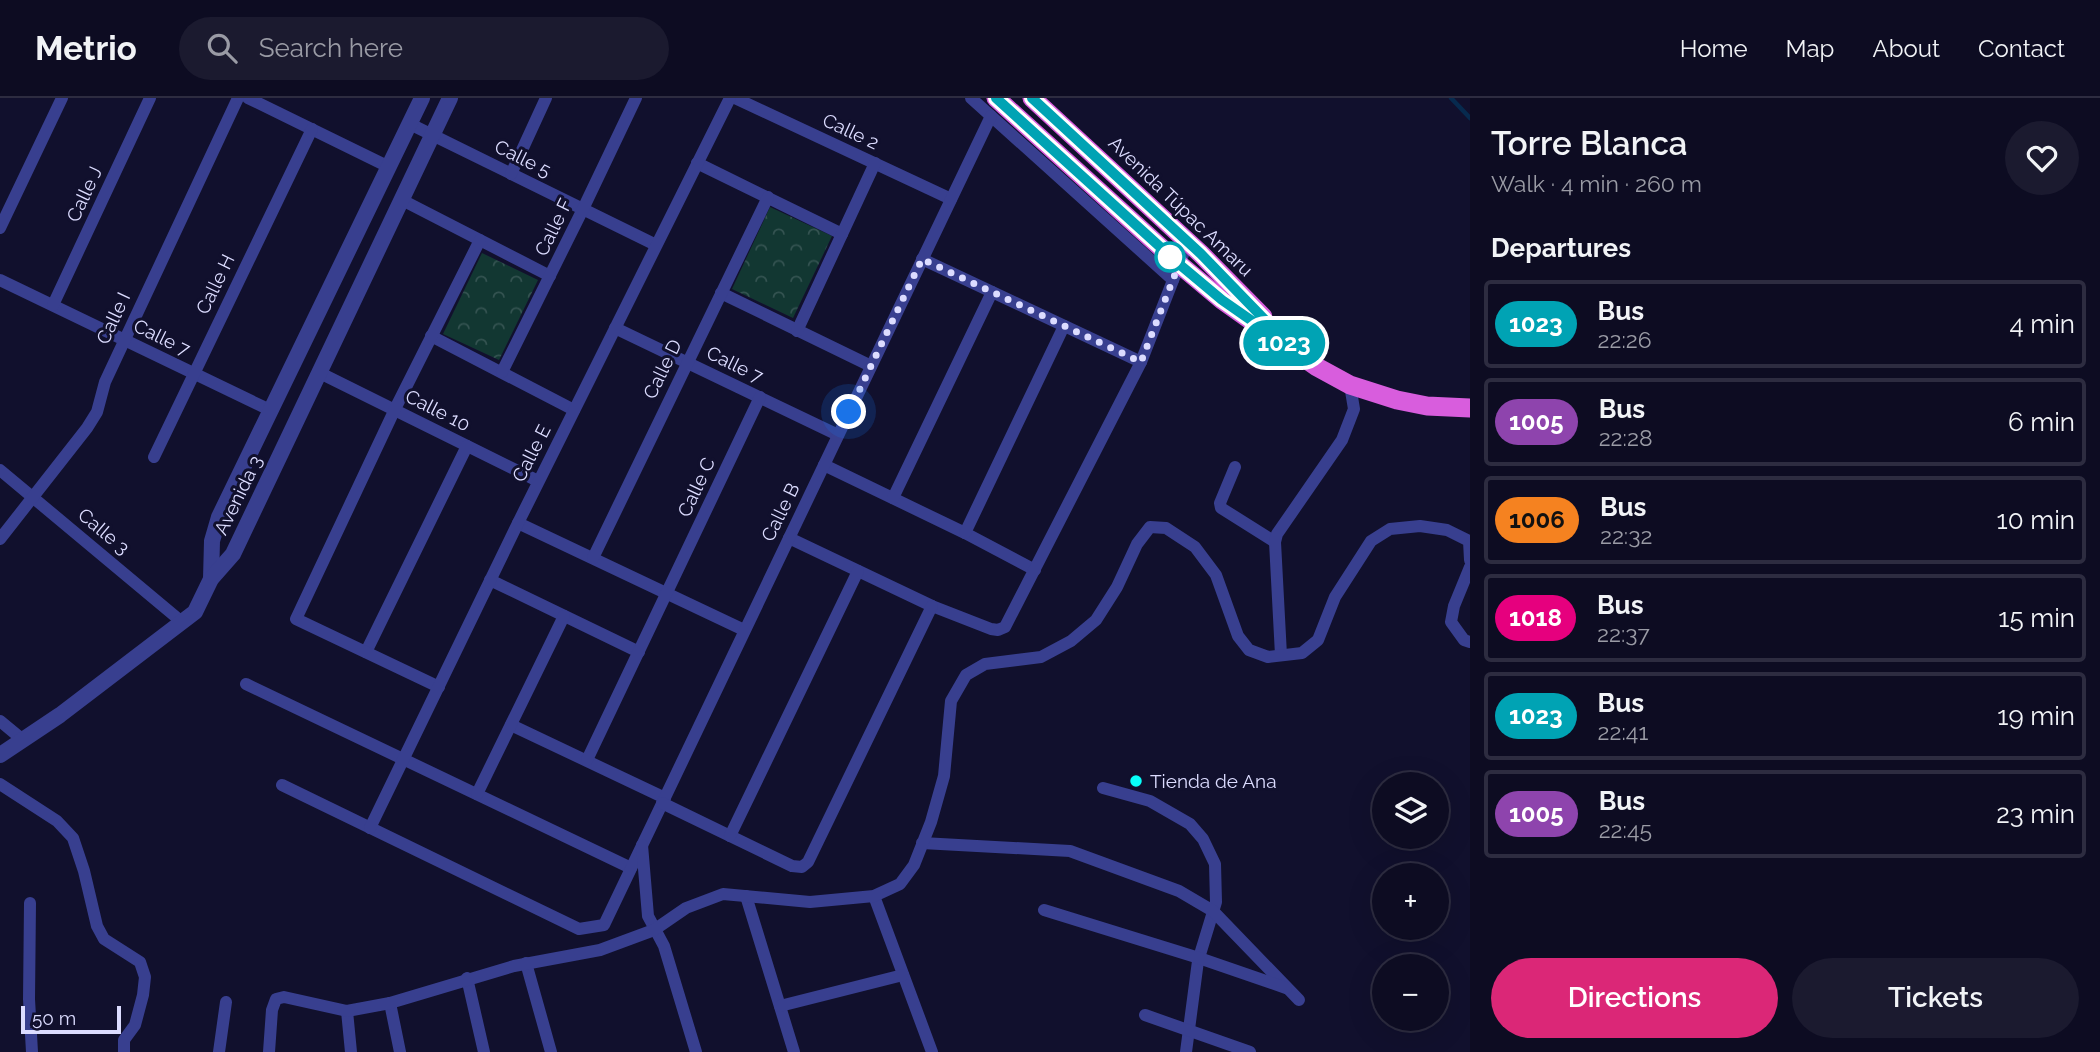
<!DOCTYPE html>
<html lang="en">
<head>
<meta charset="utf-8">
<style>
  :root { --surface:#0d0c22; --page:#1b1a2f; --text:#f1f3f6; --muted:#9a9ba5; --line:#2d2c40; --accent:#db2777 }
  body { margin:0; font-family:Raleway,sans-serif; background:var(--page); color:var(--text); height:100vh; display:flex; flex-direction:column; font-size:26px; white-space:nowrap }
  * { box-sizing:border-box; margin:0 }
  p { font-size:23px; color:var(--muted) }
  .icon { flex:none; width:38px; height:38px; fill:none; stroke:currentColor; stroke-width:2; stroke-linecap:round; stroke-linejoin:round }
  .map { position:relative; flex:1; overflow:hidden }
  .sheet { display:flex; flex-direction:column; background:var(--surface); width:630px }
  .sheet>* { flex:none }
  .badge { padding:0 14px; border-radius:23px; font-size:24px; line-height:46px }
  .fabs { position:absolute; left:1372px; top:674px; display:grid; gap:14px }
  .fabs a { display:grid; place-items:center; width:77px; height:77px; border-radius:50%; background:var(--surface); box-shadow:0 7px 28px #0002,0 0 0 2px var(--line); font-size:35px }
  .scale { position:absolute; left:21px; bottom:18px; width:100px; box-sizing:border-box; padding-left:7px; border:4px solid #dcdcff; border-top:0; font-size:19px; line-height:24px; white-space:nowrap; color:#dcdcff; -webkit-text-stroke:5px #11102d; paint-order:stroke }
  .you { position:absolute; width:35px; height:35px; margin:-18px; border:5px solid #fff; border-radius:50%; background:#1a73e8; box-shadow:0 0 0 10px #1a73e833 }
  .map>.badge { position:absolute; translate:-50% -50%; box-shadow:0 0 0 4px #fff }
  h2 { padding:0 21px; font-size:26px; line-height:63px }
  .round { display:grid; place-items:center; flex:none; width:74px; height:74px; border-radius:37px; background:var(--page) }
  .headline { display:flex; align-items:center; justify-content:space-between; height:119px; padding:0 21px }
  h1 { font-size:33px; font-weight:600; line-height:52px }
  .action { display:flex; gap:14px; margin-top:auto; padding:14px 21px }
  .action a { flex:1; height:80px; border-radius:42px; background:var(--accent); color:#fff; font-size:28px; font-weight:600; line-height:80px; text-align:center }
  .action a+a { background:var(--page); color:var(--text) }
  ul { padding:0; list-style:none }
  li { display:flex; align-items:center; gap:21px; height:88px; margin:0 14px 10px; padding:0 7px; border:4px solid var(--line); border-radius:7px }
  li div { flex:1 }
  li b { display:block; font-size:26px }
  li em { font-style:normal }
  li .badge { min-width:77px; font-weight:700; text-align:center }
  header { display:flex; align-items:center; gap:42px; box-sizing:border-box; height:98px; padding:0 35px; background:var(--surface); border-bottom:2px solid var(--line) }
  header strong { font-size:33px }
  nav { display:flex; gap:38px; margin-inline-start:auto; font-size:24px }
  .search { width:490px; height:63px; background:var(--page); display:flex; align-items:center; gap:18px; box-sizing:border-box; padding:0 24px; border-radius:38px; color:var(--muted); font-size:26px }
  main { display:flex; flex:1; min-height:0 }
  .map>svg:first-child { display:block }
</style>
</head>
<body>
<header>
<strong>Metrio</strong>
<div class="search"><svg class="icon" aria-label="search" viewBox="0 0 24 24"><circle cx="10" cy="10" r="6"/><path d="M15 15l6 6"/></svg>Search here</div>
<nav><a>Home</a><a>Map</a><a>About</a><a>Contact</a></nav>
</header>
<main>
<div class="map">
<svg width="1470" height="954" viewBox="0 0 1470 954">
  <defs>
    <pattern id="park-crowns" width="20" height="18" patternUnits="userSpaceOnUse" patternTransform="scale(1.75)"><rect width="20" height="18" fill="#123732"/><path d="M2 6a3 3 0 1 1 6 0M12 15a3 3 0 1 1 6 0" fill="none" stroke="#345351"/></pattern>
  </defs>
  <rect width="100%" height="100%" fill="#11102d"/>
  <!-- park -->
  <g fill="url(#park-crowns)">
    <path d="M770,109L832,138L793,220L732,191Z"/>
    <path d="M482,155L538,182L499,262L443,236Z"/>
  </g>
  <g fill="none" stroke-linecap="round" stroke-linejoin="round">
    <!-- stream -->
    <path stroke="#072a4e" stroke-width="4.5" d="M1451,0L1470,20"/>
    <!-- minor -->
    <g stroke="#383f8f" stroke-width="12">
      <path d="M248,0L389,69"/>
      <path d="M735,0L951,101"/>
      <path d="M971,0L1173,182"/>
      <path d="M410,26L656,147"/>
      <path d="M697,65L842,136"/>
      <path d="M511,76L546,0"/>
      <path d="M402,102L550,178"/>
      <path d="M0,130L62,0"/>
      <path d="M922,161L1141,264"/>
      <path d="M0,182L270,312"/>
      <path d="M721,195L871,268"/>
      <path d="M53,207L150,0"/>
      <path d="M615,230L838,337"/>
      <path d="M797,233L875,65"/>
      <path d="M431,238L574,312"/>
      <path d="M502,274L583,111L636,0"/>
      <path d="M320,275L538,383"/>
      <path d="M154,359L312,31"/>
      <path d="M824,367L965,435L1035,472"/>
      <path d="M1235,369L1220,405L1221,410L1275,444"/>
      <path d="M0,372L182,524"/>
      <path d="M893,400L992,194"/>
      <path d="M518,425L744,532"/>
      <path d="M965,435L1064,228"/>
      <path d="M789,440L932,508L991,531L998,532L1005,529L1141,264L1188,144"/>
      <path d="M0,441L87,330L97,314L105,284L238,0"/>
      <path d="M593,460L768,99"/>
      <path d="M1470,469L1454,508L1451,524L1464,542L1470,544"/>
      <path d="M490,482L639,554"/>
      <path d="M366,554L467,348"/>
      <path d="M1281,557L1275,444L1277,436L1342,342L1354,311L1350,287"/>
      <path d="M246,586L631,770"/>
      <path d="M439,589L296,521L395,311L480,142"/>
      <path d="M0,623L23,642"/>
      <path d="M511,627L665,700"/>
      <path d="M587,662L760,299"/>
      <path d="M0,686L57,723L73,740L84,773L97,828L104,841L140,864L145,879L143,897L135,927L124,942V954"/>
      <path d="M282,687L579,831L604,827L991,18"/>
      <path d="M1103,690L1150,703L1190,726L1203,741L1215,766L1216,804L1198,863L1186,954"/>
      <path d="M477,696L564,518"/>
      <path d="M662,705L792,768L802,769L808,764L932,508"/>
      <path d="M370,730L518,425L730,0"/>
      <path d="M730,738L858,473"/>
      <path d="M922,745L1070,753L1179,793L1213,813L1299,902"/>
      <path d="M642,747L648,818L664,848L696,954"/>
      <path d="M746,798L794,954"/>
      <path d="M874,798L932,954"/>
      <path d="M30,805L29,901L32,954"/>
      <path d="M1044,812L1199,860L1286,890"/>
      <path d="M526,865L551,954"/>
      <path d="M467,880L484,954"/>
      <path d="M390,905L400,954"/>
      <path d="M780,908L903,877"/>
      <path d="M347,913L351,954"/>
      <path d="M1145,917L1250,954"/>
      <path d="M219,954L226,904"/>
      <path d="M269,954L272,912L276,901L284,899L347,913L390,905L514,868L600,852L654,832L686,810L723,796L810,804L874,798L900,786L914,767L931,724L944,678L951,603L966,577L985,566L1041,559L1071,543L1096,522L1117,489L1137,446L1150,429L1166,430L1195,449L1216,477L1238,538L1249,552L1268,559L1302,555L1318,542L1335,499L1371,443L1390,431L1420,428L1447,432L1469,443L1470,462"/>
    </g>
    <!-- tertiary -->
    <g stroke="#383f8f" stroke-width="16">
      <path d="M211,481L212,443L219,419L422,0"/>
      <path d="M0,657L60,617L195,514L211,481L233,456L450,0"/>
    </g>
    <!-- trunk -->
    <g stroke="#d85ddd" stroke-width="19">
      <path d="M996,0L1179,166L1222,202L1317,269L1350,287L1397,302L1427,308L1470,310"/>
      <path d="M1032,0L1201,156L1263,219"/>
    </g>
  </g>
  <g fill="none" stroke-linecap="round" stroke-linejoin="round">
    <!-- line casing -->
    <g stroke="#fff" stroke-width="16">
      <path id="line" d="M996,0L1179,166L1222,202L1295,253L1201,156L1032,0"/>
    </g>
    <!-- line -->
    <use href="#line" stroke="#00a3b4" stroke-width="10"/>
    <!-- walk -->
    <path stroke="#dcdcff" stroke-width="7" stroke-dasharray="0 12.6" d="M849,314L922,161L1141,264L1179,166L1170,159"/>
  </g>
  <!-- markers -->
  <circle fill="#fff" stroke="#00a3b4" stroke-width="3.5" cx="1170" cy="159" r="14"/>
  <circle fill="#08fffa" stroke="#11102d" stroke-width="2.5" cx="1136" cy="683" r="7"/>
  <g text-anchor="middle" stroke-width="6" stroke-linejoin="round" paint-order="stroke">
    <!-- street labels -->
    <g font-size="19" fill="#dcdcff" stroke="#11102d">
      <text transform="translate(851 33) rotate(25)" y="7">Calle 2</text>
      <text transform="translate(523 60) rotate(26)" y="7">Calle 5</text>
      <text transform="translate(84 96) rotate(-65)" y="7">Calle J</text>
      <text transform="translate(1181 108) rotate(44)" y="7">Avenida Túpac Amaru</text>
      <text transform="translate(553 129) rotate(-64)" y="7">Calle F</text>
      <text transform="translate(215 186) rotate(-64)" y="7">Calle H</text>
      <text transform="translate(113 220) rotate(-65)" y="7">Calle I</text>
      <text transform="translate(162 239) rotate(26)" y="7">Calle 7</text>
      <text transform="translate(735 266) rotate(26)" y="7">Calle 7</text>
      <text transform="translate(662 271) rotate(-64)" y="7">Calle D</text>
      <text transform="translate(438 312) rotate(27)" y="7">Calle 10</text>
      <text transform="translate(531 355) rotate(-63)" y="7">Calle E</text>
      <text transform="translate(696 389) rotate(-65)" y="7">Calle C</text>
      <text transform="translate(238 397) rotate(-64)" y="7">Avenida 3</text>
      <text transform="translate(780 414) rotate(-64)" y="7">Calle B</text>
      <text transform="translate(104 433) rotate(40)" y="7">Calle 3</text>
    </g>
    <!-- poi labels -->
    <g font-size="19" fill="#dcdcff" stroke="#11102d" text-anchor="start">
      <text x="1150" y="690">Tienda de Ana</text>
    </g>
  </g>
</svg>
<div class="fabs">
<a><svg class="icon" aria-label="layers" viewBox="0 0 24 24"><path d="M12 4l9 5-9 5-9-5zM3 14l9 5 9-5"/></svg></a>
<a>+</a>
<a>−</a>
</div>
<div class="scale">50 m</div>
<div class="you" style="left:849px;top:314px"></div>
<b class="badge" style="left:1284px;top:245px;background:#00a3b4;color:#fff">1023</b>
</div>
<section class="sheet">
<div class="headline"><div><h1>Torre Blanca</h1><p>Walk · 4 min · 260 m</p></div><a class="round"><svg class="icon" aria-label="heart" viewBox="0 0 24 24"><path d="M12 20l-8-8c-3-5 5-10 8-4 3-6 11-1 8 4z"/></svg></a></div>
<h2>Departures</h2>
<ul>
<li><span class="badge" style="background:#00a3b4;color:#fff">1023</span><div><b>Bus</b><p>22:26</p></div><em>4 min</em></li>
<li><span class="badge" style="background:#8e44ad;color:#fff">1005</span><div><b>Bus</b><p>22:28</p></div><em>6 min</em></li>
<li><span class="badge" style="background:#f58220;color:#111">1006</span><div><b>Bus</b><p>22:32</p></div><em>10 min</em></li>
<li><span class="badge" style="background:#e6007e;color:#fff">1018</span><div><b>Bus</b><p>22:37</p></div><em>15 min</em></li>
<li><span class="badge" style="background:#00a3b4;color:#fff">1023</span><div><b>Bus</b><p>22:41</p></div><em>19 min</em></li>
<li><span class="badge" style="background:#8e44ad;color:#fff">1005</span><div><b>Bus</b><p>22:45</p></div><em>23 min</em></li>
</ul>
<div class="action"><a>Directions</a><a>Tickets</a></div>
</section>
</main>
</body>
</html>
